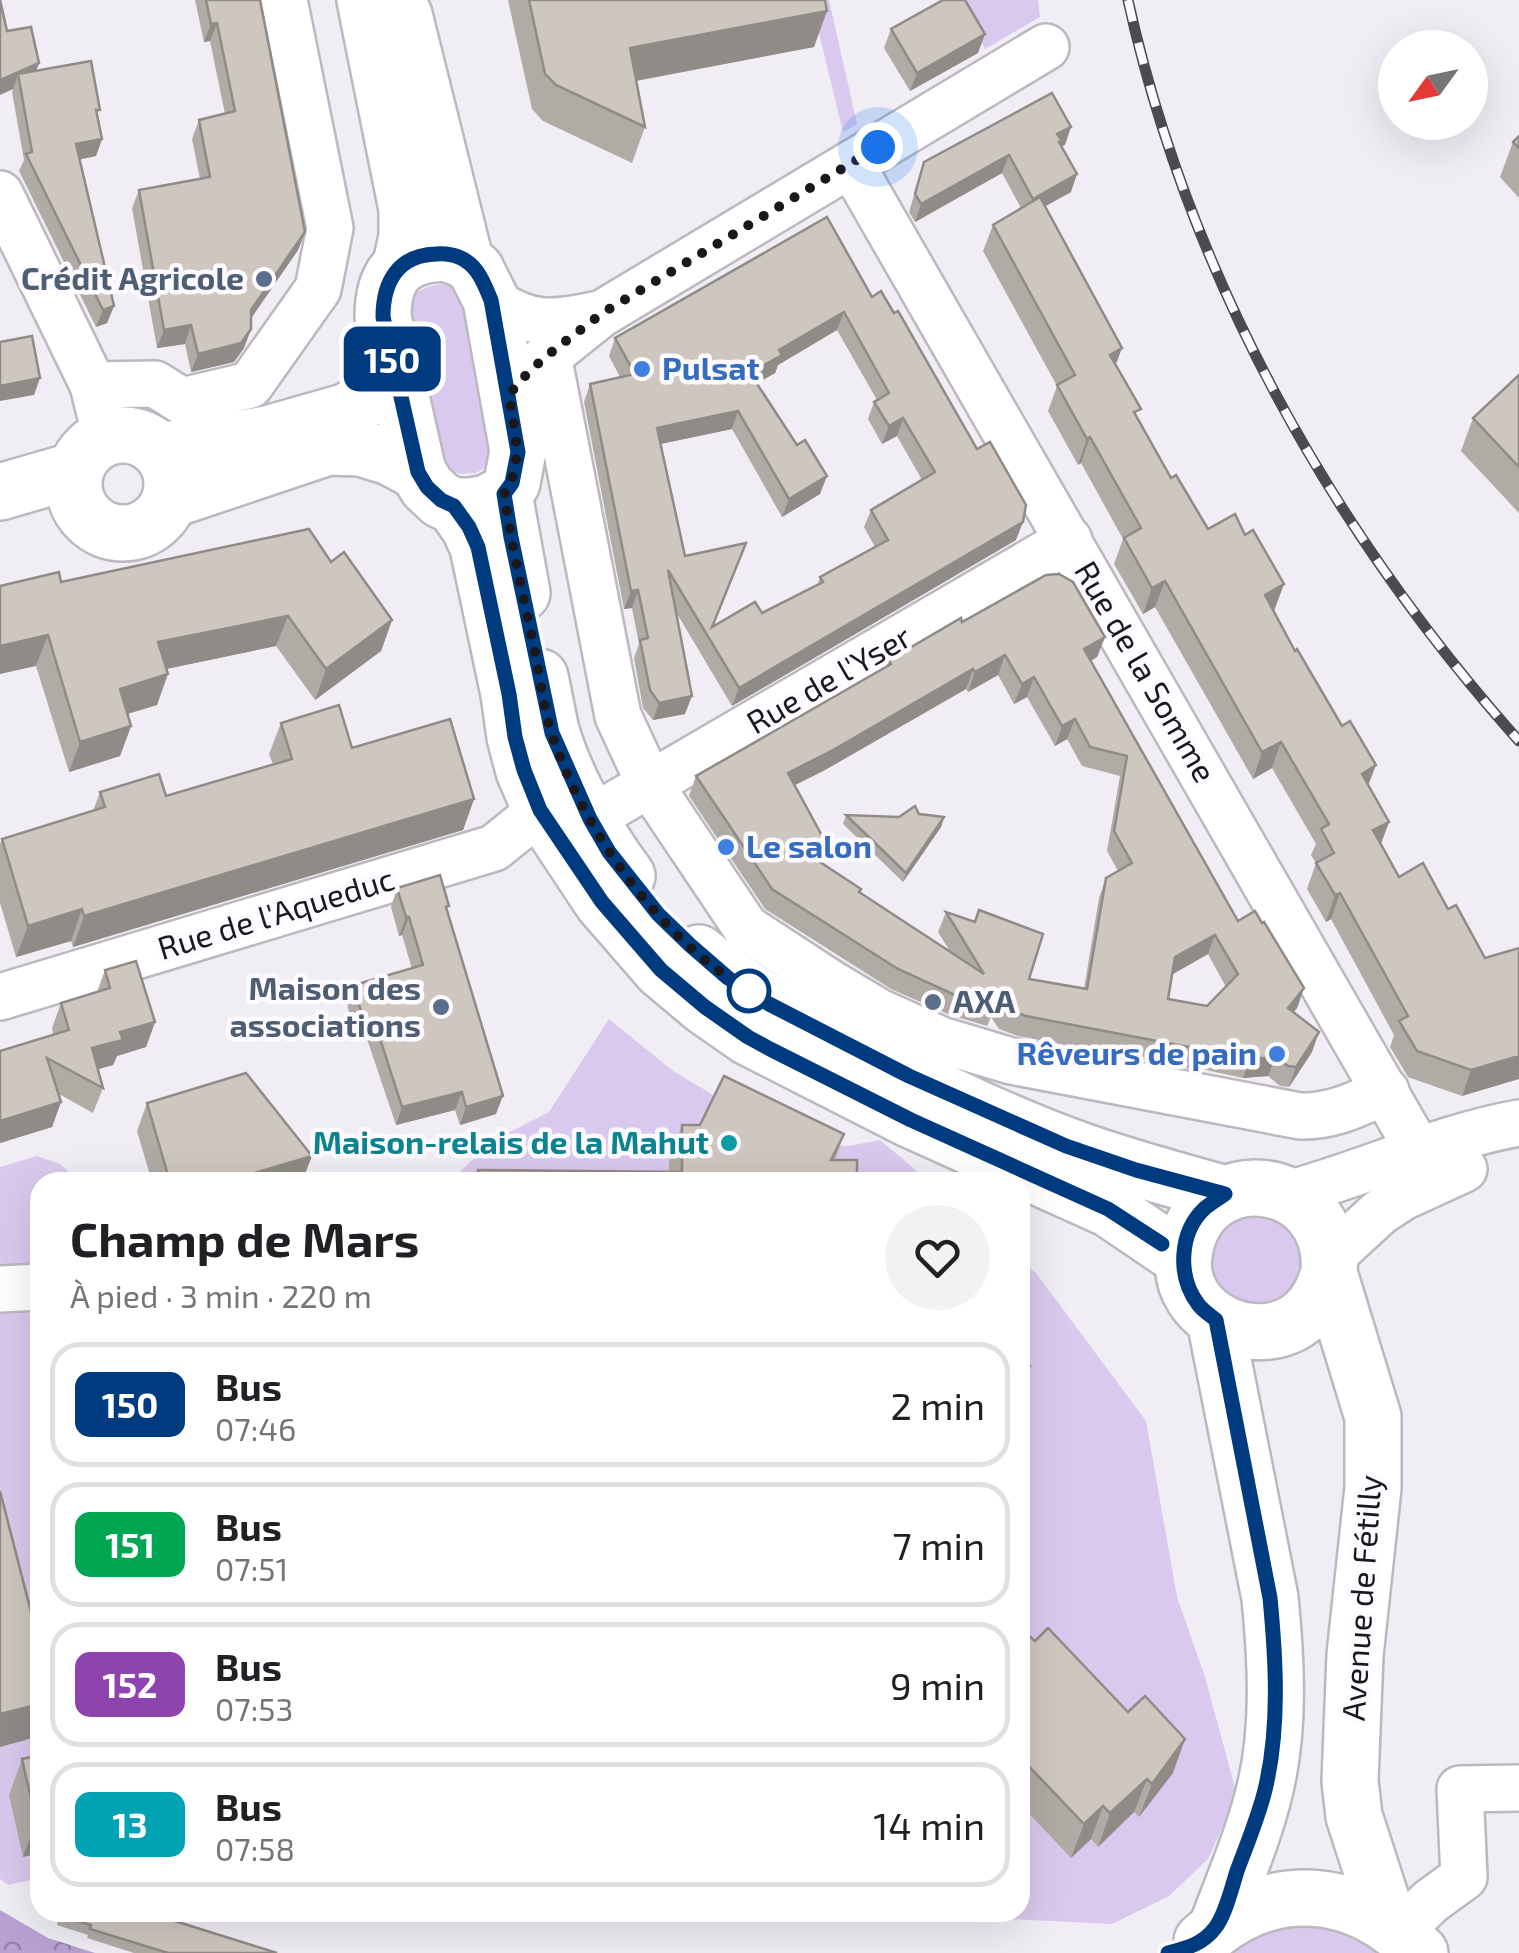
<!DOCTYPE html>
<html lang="fr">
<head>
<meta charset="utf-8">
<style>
  :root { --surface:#fff; --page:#f2f2f2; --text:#202124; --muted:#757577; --line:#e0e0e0 }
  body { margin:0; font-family:"Exo 2",sans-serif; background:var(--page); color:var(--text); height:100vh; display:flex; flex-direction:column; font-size:38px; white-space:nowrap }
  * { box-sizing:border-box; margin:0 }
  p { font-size:32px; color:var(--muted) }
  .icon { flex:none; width:55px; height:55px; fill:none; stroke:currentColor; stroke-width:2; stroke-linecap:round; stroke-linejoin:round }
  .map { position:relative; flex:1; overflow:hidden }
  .details { position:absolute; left:30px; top:1172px; width:1000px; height:750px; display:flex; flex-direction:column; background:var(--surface); border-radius:30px; box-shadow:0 10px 40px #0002 }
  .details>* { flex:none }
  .badge { padding:0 20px; border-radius:15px; font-size:35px; line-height:65px }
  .needle { width:65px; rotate:237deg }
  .controls { position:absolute; left:1378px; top:30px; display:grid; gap:20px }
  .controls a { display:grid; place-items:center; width:110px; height:110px; border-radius:50%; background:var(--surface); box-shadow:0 10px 40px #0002; font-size:50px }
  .you { position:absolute; width:50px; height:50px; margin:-25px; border:8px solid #fff; border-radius:50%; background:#1a73e8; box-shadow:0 0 0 15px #1a73e833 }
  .map>.badge { position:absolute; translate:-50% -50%; box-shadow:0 0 0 5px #fff }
  .round { display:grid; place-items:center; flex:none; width:105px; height:105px; border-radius:52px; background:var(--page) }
  .summary { display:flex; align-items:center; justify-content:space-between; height:170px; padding:0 40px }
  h1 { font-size:48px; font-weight:700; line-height:75px }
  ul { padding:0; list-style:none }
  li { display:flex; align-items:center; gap:30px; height:125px; margin:0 20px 15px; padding:0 20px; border:5px solid var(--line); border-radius:30px }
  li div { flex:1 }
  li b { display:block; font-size:38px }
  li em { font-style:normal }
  li .badge { min-width:110px; font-weight:700; text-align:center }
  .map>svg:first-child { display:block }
</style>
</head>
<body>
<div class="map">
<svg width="1519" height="1953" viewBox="0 0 1519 1953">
  <defs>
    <pattern id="forest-crowns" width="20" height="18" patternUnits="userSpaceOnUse" patternTransform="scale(2.5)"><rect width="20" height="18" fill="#b8a2d3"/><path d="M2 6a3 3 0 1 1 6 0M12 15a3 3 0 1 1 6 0" fill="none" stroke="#9583aa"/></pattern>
  </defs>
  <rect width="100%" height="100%" fill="#f0edf5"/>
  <!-- green -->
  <g fill="#d9c9ee">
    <path d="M811,0H829L857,124L843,132Z"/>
    <path d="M968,0H1038L1040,17L985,49L974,27L953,9Z"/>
    <path d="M441,284L453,286L466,294L502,427L488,466L476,473L461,474L443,469L406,305C416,291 424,287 441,284Z"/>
    <path d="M609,1019L673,1071L759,1122L825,1145L849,1146L880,1140L930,1182H449L485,1148L500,1137L549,1112Z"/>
    <path d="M37,1156L60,1164L80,1182H40V1878L8,1885L0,1879V1167Z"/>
    <path d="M1263,1212L1294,1228L1306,1273L1269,1314L1214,1295L1207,1244L1233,1217Z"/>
    <path d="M1020,1260L1036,1273L1146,1421L1177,1597L1205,1677L1237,1795L1208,1859L1169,1896L1112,1924L884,1913L1020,1912Z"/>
    <path d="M1328,1918L1391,1953H1213L1232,1936Z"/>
  </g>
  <!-- forest -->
  <path fill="url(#forest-crowns)" d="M0,1910L48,1938L95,1953H0Z"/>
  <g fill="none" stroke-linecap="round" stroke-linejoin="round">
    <!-- minor casing -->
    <g stroke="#bbb8c0" stroke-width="50">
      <g id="minor">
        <path d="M851,164L1436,1181"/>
        <path d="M0,194L93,385L106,438"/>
        <path d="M491,300C534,328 551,323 599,314"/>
        <path d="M548,355L618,716L650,785L746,928L832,984L879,1012L941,1040L1011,1061L1300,1116C1332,1117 1357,1104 1386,1091"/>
        <path d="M526,374L601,314L1046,47"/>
        <path d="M93,385L155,384L182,401L250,385"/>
        <path d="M250,385L318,289L330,228L284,0"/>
        <path d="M590,819L1069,540"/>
        <path d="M0,997L494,848L541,810"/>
        <path d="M1288,1194C1366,1173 1440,1137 1519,1123"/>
        <path d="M1330,1258L1380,1212L1403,1197L1464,1169"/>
        <path d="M0,1289L40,1287"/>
        <path d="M1399,1932L1431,1901L1464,1877L1460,1789L1519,1788"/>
      </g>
    </g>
    <!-- major casing -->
    <g stroke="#bbb8c0" stroke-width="60">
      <g id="major">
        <path d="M365,0L407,209V237L401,264"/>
        <path d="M404,15L465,260"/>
        <path d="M445,253L465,260L476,270L491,300L518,451L512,483L504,494L487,503L470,506H454L441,500L427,487L418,472L383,317C383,272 402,255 445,253Z"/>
        <circle cx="123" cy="484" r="49"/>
        <path d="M160,451L267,434L348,411L372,395L394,372"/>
        <path d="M0,492L76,470"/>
        <path d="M504,494L522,593"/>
        <path d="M170,500L328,447L360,448L390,457L418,472"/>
        <path d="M454,506L469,527L478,547L509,694L515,737L524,771L541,810L602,902L661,970L705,1007L748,1037L911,1120L1109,1209L1183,1259"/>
        <path d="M540,677C544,695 547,713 551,731C565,779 597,836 627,876"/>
        <path d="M699,953C749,995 804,1023 862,1052C930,1087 1000,1121 1071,1147C1122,1166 1173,1179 1225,1194"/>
        <path d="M1329,1273C1324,1288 1319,1301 1307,1313C1263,1356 1175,1320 1184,1255C1197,1155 1337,1172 1329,1273L1373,1417V1488L1355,1655L1350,1781L1354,1816L1389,1924"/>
        <path d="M1215,1320L1270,1598C1276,1660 1280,1727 1265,1789C1254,1836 1234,1881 1217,1927"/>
        <path d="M1202,1941C1270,1878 1359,1886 1420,1953"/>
      </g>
    </g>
    <!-- minor -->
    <use href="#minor" stroke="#fff" stroke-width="45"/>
    <!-- major -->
    <use href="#major" stroke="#fff" stroke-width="55"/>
    <!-- rail casing -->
    <g stroke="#4c4a4f" stroke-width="11">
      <path id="rail" d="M1128,0C1189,276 1332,531 1519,741"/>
    </g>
    <!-- rail -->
    <use href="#rail" stroke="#fdfbff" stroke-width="8" stroke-dasharray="22" stroke-linecap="butt"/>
  </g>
  <!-- wall -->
  <g fill="#b1aba5" fill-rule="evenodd">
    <path d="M195,0H260L305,232L298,250L251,319V329L244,348L234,362L191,372L185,344L157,348L132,208L139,190L200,179L192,139L199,120L225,114L210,41L204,42Z"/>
    <path d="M508,0H825L814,47L637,81L645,127L632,163L543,121L532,109Z"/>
    <path d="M891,29L978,53L910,91L884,48Z"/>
    <path d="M7,31L39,63L36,71L98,115L102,139L96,156L79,159L114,306L107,323L96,327L19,171L24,160L12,92L13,89Z"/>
    <path d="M1519,136V198L1500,177L1513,142Z"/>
    <path d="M1065,145L1061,146L1071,192L1045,206L1138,418L1171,478L1208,529L1245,535L1284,584L1273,611L1389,822L1381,844L1399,877L1448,909L1485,958L1519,948L1462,1096L1408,1077L1390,1047L1394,1035L1331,919L1326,922L1307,889L1316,863L1311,855L1316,844L1272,768L1253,779L1155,607L1143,614L1114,564L1123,539L1081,463L1078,465L1048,411L1057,386L983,251L993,225L1021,208L1002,173L915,222L909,212L924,162Z"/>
    <path d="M872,297L1016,540L732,706L676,612L685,714L653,720L643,708L634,658L639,644L632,608L624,609L584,402L590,384L620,377L609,356L615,338ZM837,330L877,400L874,402L868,419L882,444L897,436L922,480L871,510L864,527L875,547L820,577L818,584L762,613L713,626L685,556L660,444L732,429L782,517L820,494L757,383L775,373L778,365Z"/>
    <path d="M1519,375V513L1461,451L1473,418Z"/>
    <path d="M331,562L392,620L381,651L315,700L276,646L166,669L157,705L128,714L131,726L120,756L69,772L36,666L61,582Z"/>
    <path d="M962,622L1105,637L1097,657L1091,661L1238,921L1304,988L1297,1008L1293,1012L1312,1052L1289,1087L1280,1086L1268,1076L1243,1078L1197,1068L1196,1070L1018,1036L999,1029L991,1017L987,1026L950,1015L891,989L765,909L689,796L696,776L886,667L889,660ZM998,675L1014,704L1027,697L1055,746L1067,739L1082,766L1120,776L1107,851L1118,871L1106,878L1099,898L1084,989L1029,979L946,912L938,932L951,953L860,892L820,863L827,845L795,785L825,770L966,689L968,692ZM1208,954L1226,987L1207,1006L1168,999L1172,974Z"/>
    <path d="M281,723L352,748L474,799L463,830L73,947L71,941L16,957L0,903V844L2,839L93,811L100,792L166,796L273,764L269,754Z"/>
    <path d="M919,814L944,817L941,827L903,882L843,824L846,815L899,817Z"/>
    <path d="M397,888L447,910L496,1114L460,1125L455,1110L396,1125L367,1039L357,1041L347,1004L354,985L412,969L402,935L399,936L391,907Z"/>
    <path d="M105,970L155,1022L146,1047L117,1056L113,1065L97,1069L103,1088L93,1113L59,1094L61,1102L52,1127L0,1143L53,1034L52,1028L61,1003L97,992Z"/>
    <path d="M147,1103L302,1182H152L137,1131Z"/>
    <path d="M682,1125L844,1134L835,1160L857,1182H474L478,1170L669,1172V1161Z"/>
    <path d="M1020,1628L1173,1773L1139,1817L1134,1812L1098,1847L1091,1839L1071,1858L1020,1804Z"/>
    <path d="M40,1755V1853L23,1857L9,1795L22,1759Z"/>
    <path d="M60,1912L277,1953H134L87,1938L88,1935L57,1925Z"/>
  </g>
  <!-- shaded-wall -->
  <g fill="#908b86">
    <path d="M827,11L814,47L617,84L630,48Z"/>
    <path d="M217,23L210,41L204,42L211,24Z"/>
    <path d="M985,34L978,53L910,91L917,73Z"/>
    <path d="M39,63L33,80L18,74L13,89L0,95V80Z"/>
    <path d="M1071,127L1065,145L1060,147L1057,134Z"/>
    <path d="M102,139L96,156L69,162L76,144Z"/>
    <path d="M1009,155L1002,173L915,222L921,204Z"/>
    <path d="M1077,174L1071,192L1026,217L1033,199Z"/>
    <path d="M305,232L298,250L244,328L251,310Z"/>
    <path d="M114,306L107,323L96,327L103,310Z"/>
    <path d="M844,312L837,330L778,365L775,373L744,391L750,373L779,350Z"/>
    <path d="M191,325L185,344L157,348L164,330Z"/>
    <path d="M251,329L244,348L234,362L191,372L198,354Z"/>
    <path d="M1122,348L1112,375L1110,355Z"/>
    <path d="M40,378L34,395L0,401V386Z"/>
    <path d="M738,411L732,429L651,446L657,428Z"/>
    <path d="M903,418L897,436L882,444L889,426Z"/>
    <path d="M1090,437L1081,463L1078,465L1087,439Z"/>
    <path d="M827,476L820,494L782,517L789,499Z"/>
    <path d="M1023,522L1016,540L732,706L739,688Z"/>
    <path d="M1165,581L1155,607L1143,614L1152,588Z"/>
    <path d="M1284,584L1274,611L1255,621L1265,595Z"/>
    <path d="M638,590L632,608L624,609L631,591Z"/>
    <path d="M288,616L276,646L147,673L158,642Z"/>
    <path d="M392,620L381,651L315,700L326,669Z"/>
    <path d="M48,635L36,666L0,674V646Z"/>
    <path d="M1105,637L1097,657L1077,669L1084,649Z"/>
    <path d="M1005,655L998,675L968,692L975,672Z"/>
    <path d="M973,669L966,689L825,770L781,792L788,773Z"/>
    <path d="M168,674L157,705L109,719L120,689Z"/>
    <path d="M1034,677L1027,697L1014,704L1022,684Z"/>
    <path d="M692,696L685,714L653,720L659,703Z"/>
    <path d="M1075,719L1067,739L1055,746L1062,726Z"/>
    <path d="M131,726L120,756L69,772L80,742Z"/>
    <path d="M1281,742L1272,768L1253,779L1262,752Z"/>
    <path d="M1376,765L1366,791L1362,774Z"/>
    <path d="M474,799L463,830L73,947L84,916Z"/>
    <path d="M944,817L941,827L903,882L906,873Z"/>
    <path d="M1389,822L1379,848L1373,830Z"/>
    <path d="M827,845L820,864L814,858Z"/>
    <path d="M1340,893L1331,919L1326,922L1335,895Z"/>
    <path d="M82,909L71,941L16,957L28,926Z"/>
    <path d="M406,917H409L402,935L399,936Z"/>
    <path d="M1215,935L1208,954L1168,977L1175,957Z"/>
    <path d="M1304,988L1297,1008L1281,1028L1288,1008Z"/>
    <path d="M374,1020L367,1039L357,1041L364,1023Z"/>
    <path d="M155,1022L146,1047L117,1056L113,1065L82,1074L92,1048L120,1032Z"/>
    <path d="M1319,1032L1312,1052L1289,1087L1296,1067Z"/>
    <path d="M1519,1056V1079L1462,1096L1471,1070Z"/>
    <path d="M1275,1057L1268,1076L1243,1078L1250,1059Z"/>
    <path d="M462,1092L455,1110L396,1125L402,1107Z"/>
    <path d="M503,1096L496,1114L460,1125L466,1107Z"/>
    <path d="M61,1102L52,1127L0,1143V1121Z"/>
    <path d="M312,1156L302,1182H224Z"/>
    <path d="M1030,1366L1020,1394V1376Z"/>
    <path d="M40,1704V1736L0,1747V1714Z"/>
    <path d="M1185,1739L1173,1773L1139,1817L1152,1784Z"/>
    <path d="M1147,1779L1134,1812L1098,1847L1110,1813Z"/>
    <path d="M1103,1806L1091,1839L1071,1858L1084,1824Z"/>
    <path d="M36,1821H40V1853L23,1857Z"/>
  </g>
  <!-- building -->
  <g fill="#cec7c0" stroke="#908b86" stroke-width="2.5" fill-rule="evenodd">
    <path d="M0,0L7,31L31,27L39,63L0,80Z"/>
    <path d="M206,0H260L305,232L251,310V329L241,343L198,354L191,325L164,330L139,190L210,177L199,120L235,111L217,23L211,24Z"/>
    <path d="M529,0H825L827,11L630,48L645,127L556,85L545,74Z"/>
    <path d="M943,0H965L985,34L917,73L891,29Z"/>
    <path d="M91,61L100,110H96L102,139L76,144L114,306L103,310L26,154L32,152L18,74Z"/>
    <path d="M1052,93L1071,127L1057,134L1062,141L1059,142L1077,174L1033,199L1009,155L921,204L915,194L924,162Z"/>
    <path d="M1519,136V148L1513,142Z"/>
    <path d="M1040,197L1122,348L1110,355L1141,409L1134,412L1171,478L1176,475L1208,529L1235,514L1245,535L1253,530L1284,584L1265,595L1295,651L1297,649L1342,726L1350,721L1376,765L1362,774L1389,822L1373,830L1399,877L1423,863L1448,909L1456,905L1485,958L1519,948V1056L1471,1070L1417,1051L1399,1021L1408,1016L1340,893L1335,895L1316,863L1334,853L1321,829L1329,824L1281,742L1262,752L1165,581L1152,588L1124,538L1141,528L1090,437L1087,439L1057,385L1075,375L993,225Z"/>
    <path d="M827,217L872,297L881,291L894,313L898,311L977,449L990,442L1026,505L1023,522L739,688L668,570L692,696L659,703L650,690L640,640L648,638L638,590L631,591L590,384L635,374L615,338ZM844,312L889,393L874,402L889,426L903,418L935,472L871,510L888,540L820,577L823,582L762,613L755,602L712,627L746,543L685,556L657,428L738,411L789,499L827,476L805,440L797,445L750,373L782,355L779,350Z"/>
    <path d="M32,336L40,378L0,386V342Z"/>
    <path d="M1519,375V467L1473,418Z"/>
    <path d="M309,529L331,562L344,552L392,620L326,669L288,616L158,642L168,674L120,689L131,726L80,742L48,635L0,646V586L59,572L61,582Z"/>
    <path d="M1059,574L1073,582L1105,637L1084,649L1238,921L1255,911L1262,923L1264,922L1304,988L1288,1008L1319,1032L1296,1067L1288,1066L1275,1057L1250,1059L1204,1048V1050L1026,1016L1006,1009L999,997L994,1007L957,996L898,969L772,889L696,776L891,664L889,660L961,618L962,622L1046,575ZM1005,655L1022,684L1034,677L1062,726L1075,719L1090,747L1127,756L1114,831L1132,863L1106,878L1087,989L1029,979L1043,934L979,910L975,922L946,912L984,974L859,892L861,889L814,858L827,845L788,773L833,750L973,669L975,672ZM1215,935L1238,974L1207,1006L1168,999L1175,957Z"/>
    <path d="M339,705L352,748L450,719L474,799L84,916L82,909L28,926L2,839L105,807L100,792L159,774L166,796L292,759L281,723Z"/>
    <path d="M915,806L919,814L944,817L906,873L846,815L899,817Z"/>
    <path d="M440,875L449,906L446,907L503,1096L466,1107L462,1092L402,1107L374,1020L364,1023L354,985L423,965L409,917H406L397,888Z"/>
    <path d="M136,961L155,1022L120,1032L123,1040L92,1048L103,1088L47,1058L61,1102L0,1121V1051L69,1030L61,1003L110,988L105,970Z"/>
    <path d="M246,1073L312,1156L224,1182H170L147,1103Z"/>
    <path d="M724,1076L844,1134L831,1160H857V1182H478V1170L682,1172V1125H700Z"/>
    <path d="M1020,1355L1030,1366L1020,1376Z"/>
    <path d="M0,1491L40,1647V1704L0,1714Z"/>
    <path d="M1020,1628L1035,1641L1048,1628L1128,1712L1145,1696L1185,1739L1152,1784L1147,1779L1110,1813L1103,1806L1084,1824L1020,1757Z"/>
    <path d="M40,1755V1821H36L22,1759Z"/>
    <path d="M61,1912H146L277,1953H168L90,1929L91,1925L60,1916Z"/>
  </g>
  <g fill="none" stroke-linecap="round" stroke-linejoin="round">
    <!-- line casing -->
    <g stroke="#fff" stroke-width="22">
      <path id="line" d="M1162,1244L1108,1209L911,1120L770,1049L748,1037L705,1007L661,970L602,902L540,810L524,770L515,737L509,694L478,547L469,527L454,506L441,500L427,487L418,472L383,317C383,282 398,255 436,254C445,253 458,255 466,261C479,269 485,286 491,300L518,452L512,483L504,494L511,537L552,733L590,819L609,852L658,914L690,945L728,978L769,1004L909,1076L1066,1146L1136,1170L1225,1194C1219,1198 1211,1203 1205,1208C1179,1232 1177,1276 1198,1304C1202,1310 1210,1315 1216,1320L1270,1598C1276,1660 1280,1728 1265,1790C1258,1818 1247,1844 1237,1871C1232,1887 1225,1916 1215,1928C1203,1944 1187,1948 1168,1953"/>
    </g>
    <!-- line -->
    <use href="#line" stroke="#003b80" stroke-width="15"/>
    <!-- walk -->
    <path stroke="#1a181c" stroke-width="10" stroke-dasharray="0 18" d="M749,991C659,938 585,833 552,735C544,709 540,679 535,652C524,600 512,547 504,494C525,463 514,429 509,395C534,361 569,340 601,314L878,147"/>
  </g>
  <!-- markers -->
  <g fill="#5c6f8a" stroke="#fdfbff" stroke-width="4">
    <circle cx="264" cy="279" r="10"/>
    <circle cx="933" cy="1002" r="10"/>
    <circle cx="441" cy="1007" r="10"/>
  </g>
  <g fill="#3f7fe0" stroke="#fdfbff" stroke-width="4">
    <circle cx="642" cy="369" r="10"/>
    <circle cx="726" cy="847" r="10"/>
    <circle cx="1277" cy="1054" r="10"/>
  </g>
  <circle fill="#fff" stroke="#003b80" stroke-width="5" cx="749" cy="991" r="20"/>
  <circle fill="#0f9aa8" stroke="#fdfbff" stroke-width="4" cx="729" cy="1143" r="10"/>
  <g text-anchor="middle" stroke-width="9" stroke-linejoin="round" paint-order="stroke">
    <!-- service labels -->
    <g font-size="32" font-weight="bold" fill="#4e5e75" stroke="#fdfbff" text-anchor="end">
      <text x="244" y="290">Crédit Agricole</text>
      <text x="421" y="1000">Maison des<tspan x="421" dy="37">associations</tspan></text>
      <text x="953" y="1013" text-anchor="start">AXA</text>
    </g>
    <!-- shop labels -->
    <g font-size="32" font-weight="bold" fill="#366cbe" stroke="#fdfbff" text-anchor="start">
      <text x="662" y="380">Pulsat</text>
      <text x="746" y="858">Le salon</text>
      <text x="1257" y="1065" text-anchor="end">Rêveurs de pain</text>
    </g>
    <!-- street labels -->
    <g font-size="32" fill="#1a181c" stroke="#fdfbff">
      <text transform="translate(1145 672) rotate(60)" y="11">Rue de la Somme</text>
      <text transform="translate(829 680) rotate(-30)" y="11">Rue de l'Yser</text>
      <text transform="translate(276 914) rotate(-17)" y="11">Rue de l'Aqueduc</text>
      <text transform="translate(1362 1598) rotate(-86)" y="11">Avenue de Fétilly</text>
    </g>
    <!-- culture labels -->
    <g font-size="32" font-weight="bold" fill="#0d838f" stroke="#fdfbff" text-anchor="end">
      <text x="709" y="1154">Maison-relais de la Mahut</text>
    </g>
  </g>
</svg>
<div class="controls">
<a><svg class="needle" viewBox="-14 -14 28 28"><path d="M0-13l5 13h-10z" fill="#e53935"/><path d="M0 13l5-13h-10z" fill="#757577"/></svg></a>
</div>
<div class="you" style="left:878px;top:147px"></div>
<b class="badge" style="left:392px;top:359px;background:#003b80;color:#fff">150</b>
<section class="details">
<div class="summary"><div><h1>Champ de Mars</h1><p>À pied · 3 min · 220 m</p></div><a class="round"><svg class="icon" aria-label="heart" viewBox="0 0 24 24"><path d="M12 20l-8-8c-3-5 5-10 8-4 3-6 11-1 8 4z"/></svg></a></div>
<ul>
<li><span class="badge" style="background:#003b80;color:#fff">150</span><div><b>Bus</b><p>07:46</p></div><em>2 min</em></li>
<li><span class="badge" style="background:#00a651;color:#fff">151</span><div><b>Bus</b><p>07:51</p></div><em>7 min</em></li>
<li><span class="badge" style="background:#8e44ad;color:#fff">152</span><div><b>Bus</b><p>07:53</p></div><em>9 min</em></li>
<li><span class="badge" style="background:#00a3b4;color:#fff">13</span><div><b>Bus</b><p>07:58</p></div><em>14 min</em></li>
</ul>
</section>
</div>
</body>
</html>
